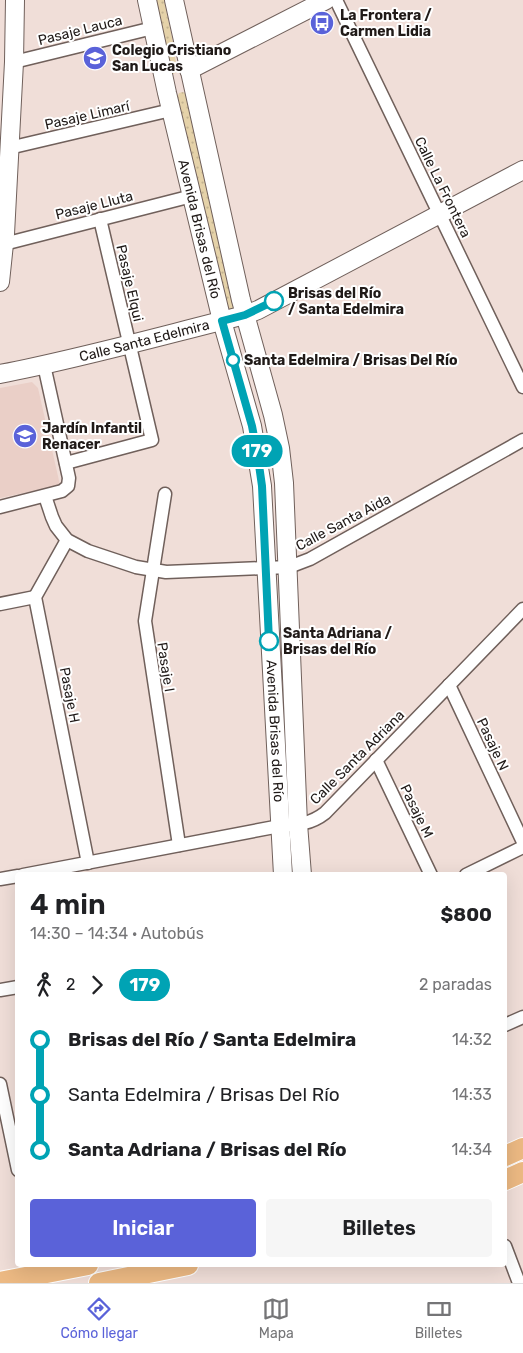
<!DOCTYPE html>
<html lang="es">
<head>
<meta charset="utf-8">
<style>
  :root { --surface:#fff; --page:#f6f6f6; --text:#202124; --muted:#757577; --line:#e0e0e0; --accent:#5a62d9 }
  body { margin:0; font-family:Rubik,sans-serif; background:var(--page); color:var(--text); height:100vh; display:flex; flex-direction:column; font-size:19px; white-space:nowrap }
  * { box-sizing:border-box; margin:0 }
  p { font-size:16px; color:var(--muted) }
  .icon { flex:none; width:28px; height:28px; fill:none; stroke:currentColor; stroke-width:2; stroke-linecap:round; stroke-linejoin:round }
  .map { position:relative; flex:1; overflow:hidden }
  .side { position:absolute; left:15px; top:872px; width:492px; height:395px; display:flex; flex-direction:column; background:var(--surface); border-radius:5px; box-shadow:0 5px 20px #0002 }
  .side>* { flex:none }
  .badge { padding:0 10px; border-radius:16px; font-size:18px; line-height:32px }
  .map>.badge { position:absolute; translate:-50% -50%; box-shadow:0 0 0 2px #fff }
  .legs { display:flex; align-items:center; gap:8px; height:55px; padding:0 15px; font-size:16px }
  .legs p { margin-inline-start:auto }
  .summary { display:flex; align-items:center; justify-content:space-between; height:85px; padding:0 15px }
  h1 { font-size:28px; font-weight:600; line-height:38px }
  .primary-button { display:flex; gap:10px; margin-top:auto; padding:10px 15px }
  .primary-button a { flex:1; height:58px; border-radius:5px; background:var(--accent); color:#fff; font-size:20px; font-weight:600; line-height:58px; text-align:center }
  .primary-button a+a { background:var(--page); color:var(--text) }
  ul { padding:0 15px; list-style:none }
  li { display:flex; align-items:center; gap:18px; height:55px; font-size:19px }
  li i { display:grid; place-items:center; width:8px; height:100%; margin:0 6px; background:currentColor }
  li i::after { content:''; width:12px; height:12px; margin:-6px; border:4px solid; border-radius:50%; background:var(--surface) }
  li p { margin-inline-start:auto }
  li:first-child i { background:linear-gradient(#0000 50%,currentColor 0) }
  li:last-child i { background:linear-gradient(currentColor 50%,#0000 0) }
  .dock { display:flex; justify-content:space-around; align-items:center; height:70px; border-top:1px solid var(--line); background:var(--surface); font-size:14px; color:var(--muted) }
  .dock a { display:grid; justify-items:center; gap:2px }
  .dock .selected { color:var(--accent) }
  .map>svg:first-child { display:block }
</style>
</head>
<body>
<div class="map">
<svg width="523" height="1283" viewBox="0 0 523 1283">
  <defs>
    <pattern id="park-dots" width="8" height="8" patternUnits="userSpaceOnUse" patternTransform="scale(1.25)"><rect width="8" height="8" fill="#e5d2a9"/><path d="M2 2h.1M6 6h.1" fill="none" stroke="#c4b491" stroke-width="1.8" stroke-linecap="round"/></pattern>
  </defs>
  <rect width="100%" height="100%" fill="#f0ded8"/>
  <!-- built -->
  <path fill="#eacfc7" d="M32,382L38,388L60,485L0,498V388Z"/>
  <!-- park -->
  <g fill="url(#park-dots)">
    <path d="M151,0H164L174,47L177,72L168,77Z"/>
    <path d="M183,92L186,94L237,305L236,309L230,310L227,309L177,98L179,93Z"/>
  </g>
  <g fill="none" stroke-linecap="round" stroke-linejoin="round">
    <!-- street casing -->
    <g stroke="#70605b" stroke-width="15">
      <g id="street">
        <path d="M336,0L523,387"/>
        <path d="M14,62L153,28"/>
        <path d="M9,148L171,110"/>
        <path d="M4,244L192,196"/>
        <path d="M66,463L152,440L100,219"/>
        <path d="M165,494L145,621L179,845"/>
        <path d="M45,496L52,517L56,526L67,540L88,551L136,567L166,572L265,568L289,567L310,559L523,440"/>
        <path d="M0,507L62,491L68,486L69,478L44,365"/>
        <path d="M67,540L35,597L88,863"/>
        <path d="M0,604L35,597"/>
        <path d="M449,685L523,842"/>
        <path d="M376,760L431,875"/>
        <path d="M23,875L280,826C297,825 311,824 325,813L523,609"/>
        <path d="M466,875L523,847"/>
        <path d="M0,879L18,876"/>
        <path d="M0,990L18,987"/>
        <path d="M505,1025L523,1017"/>
        <path d="M0,1084L18,1170"/>
        <path d="M505,1246L519,1283"/>
      </g>
    </g>
    <!-- secondary casing -->
    <g stroke="#70605b" stroke-width="20">
      <g id="secondary">
        <path id="s1" d="M147,0L167,93L222,321L252,426L262,486L283,875"/>
        <path d="M174,0L241,300L273,415L280,448L284,483L298,824L302,875"/>
        <path d="M189,70L326,0"/>
        <path d="M0,282L5,234L14,62L15,0"/>
        <path id="s2" d="M0,374C83,358 164,335 245,315L258,310L523,170"/>
      </g>
    </g>
    <!-- primary casing -->
    <g stroke="#fff" stroke-width="22">
      <g id="primary">
        <path d="M505,1156L523,1148"/>
        <path d="M505,1180L523,1172"/>
        <path d="M0,1282L88,1265"/>
        <path d="M99,1283L188,1265"/>
      </g>
    </g>
    <!-- street -->
    <use href="#street" stroke="#fff" stroke-width="12"/>
    <!-- secondary -->
    <use href="#secondary" stroke="#fff" stroke-width="18"/>
    <!-- primary -->
    <use href="#primary" stroke="#ecb983" stroke-width="20"/>
  </g>
  <g fill="none" stroke-linecap="round" stroke-linejoin="round">
    <!-- line-1 casing -->
    <g stroke="#fff" stroke-width="11">
      <path id="line-1" d="M269,641L262,486L258,458L252,426L222,321L245,315L274,301"/>
    </g>
    <!-- line-1 -->
    <use href="#line-1" stroke="#00a3b4" stroke-width="8"/>
  </g>
  <!-- icons -->
  <defs>
    <g id="bus-disc" transform="scale(1.25)"><circle r="9.5" fill="#5a62d9" stroke="#fff"/><path d="M-5-6H5V4H4V6H2V4H-2V6H-4V4H-5ZM-3.5-4V0h7V-4ZM-3.5 1.2v1.5H-2V1.2ZM2 1.2v1.5H3.5V1.2Z" fill="#fff"/></g>
    <g id="school-disc" transform="scale(1.25)"><circle r="9.5" fill="#5a62d9" stroke="#fff"/><path d="M0-5L7-2L0 1L-7-2ZM-4 1L0 2.5L4 1V4Q0 6-4 4Z" fill="#fff"/></g>
  </defs>
  <g fill-rule="evenodd">
    <use href="#bus-disc" x="322" y="23"/>
    <use href="#school-disc" x="95" y="58"/>
    <use href="#school-disc" x="25" y="436"/>
  </g>
  <!-- markers -->
  <g fill="#fff" stroke="#00a3b4" stroke-width="2.5">
    <circle cx="274" cy="301" r="9"/>
    <circle cx="233" cy="360" r="6"/>
    <circle cx="269" cy="641" r="9"/>
  </g>
  <g text-anchor="middle" stroke-width="4" stroke-linejoin="round" paint-order="stroke">
    <!-- poi labels -->
    <g font-size="14" font-weight="bold" fill="#201a18" stroke="#fff" text-anchor="start">
      <text x="340" y="20">La Frontera /<tspan x="340" dy="16">Carmen Lidia</tspan></text>
      <text x="112" y="55">Colegio Cristiano<tspan x="112" dy="16">San Lucas</tspan></text>
      <text x="42" y="433">Jardín Infantil<tspan x="42" dy="16">Renacer</tspan></text>
    </g>
    <!-- street labels -->
    <g font-size="14" fill="#201a18" stroke="#fff">
      <text transform="translate(80 30) rotate(-14)" y="5">Pasaje Lauca</text>
      <text transform="translate(87 115) rotate(-13)" y="5">Pasaje Limarí</text>
      <text transform="translate(443 187) rotate(64)" y="5">Calle La Frontera</text>
      <text transform="translate(94 205) rotate(-14)" y="5">Pasaje Lluta</text>
      <text dy="5" stroke="none"><textPath href="#s1" startOffset="235">Avenida Brisas del Río</textPath></text>
      <text transform="translate(130 283) rotate(77)" y="5">Pasaje Elqui</text>
      <text dy="5" stroke="none"><textPath href="#s2" startOffset="148">Calle Santa Edelmira</textPath></text>
      <text transform="translate(343 522) rotate(-28)" y="5">Calle Santa Aida</text>
      <text transform="translate(166 667) rotate(81)" y="5">Pasaje I</text>
      <text transform="translate(70 695) rotate(79)" y="5">Pasaje H</text>
      <text dy="5" stroke="none"><textPath href="#s1" startOffset="745">Avenida Brisas del Río</textPath></text>
      <text transform="translate(493 744) rotate(65)" y="5">Pasaje N</text>
      <text transform="translate(357 757) rotate(-45)" y="5">Calle Santa Adriana</text>
      <text transform="translate(417 811) rotate(64)" y="5">Pasaje M</text>
    </g>
    <!-- stop labels -->
    <g font-size="14" font-weight="bold" fill="#201a18" stroke="#fff" text-anchor="start">
      <text x="288" y="298">Brisas del Río<tspan x="288" dy="16">/ Santa Edelmira</tspan></text>
      <text x="244" y="365">Santa Edelmira / Brisas Del Río</text>
      <text x="283" y="638">Santa Adriana /<tspan x="283" dy="16">Brisas del Río</tspan></text>
    </g>
  </g>
</svg>
<b class="badge" style="left:257px;top:451px;background:#00a3b4;color:#fff">179</b>
<section class="side">
<div class="summary"><div><h1>4 min</h1><p>14:30 – 14:34 · Autobús</p></div><b>$800</b></div>
<div class="legs"><svg class="icon" aria-label="walk" viewBox="0 0 24 24"><circle cx="13" cy="4" r="2"/><path d="M13 8l-2 6 4 7M11 14l-3 7M7 12l3-4h3l4 4"/></svg>2<svg class="icon" aria-label="forward" viewBox="0 0 24 24"><path d="M9 5l7 7-7 7"/></svg><b class="badge" style="background:#00a3b4;color:#fff">179</b><p>2 paradas</p></div>
<ul>
<li><i style="color:#00a3b4"></i><b>Brisas del Río / Santa Edelmira</b><p>14:32</p></li>
<li><i style="color:#00a3b4"></i><span>Santa Edelmira / Brisas Del Río</span><p>14:33</p></li>
<li><i style="color:#00a3b4"></i><b>Santa Adriana / Brisas del Río</b><p>14:34</p></li>
</ul>
<div class="primary-button"><a>Iniciar</a><a>Billetes</a></div>
</section>
</div>
<nav class="dock">
<a class="selected"><svg class="icon" aria-label="directions" viewBox="0 0 24 24"><path d="M12 3l9 9-9 9-9-9zM9 14v-3h6M13 9l2 2-2 2"/></svg>Cómo llegar</a>
<a><svg class="icon" aria-label="map" viewBox="0 0 24 24"><path d="M3 6l6-2 6 2 6-2v14l-6 2-6-2-6 2zM9 4v14M15 6v14"/></svg>Mapa</a>
<a><svg class="icon" aria-label="tickets" viewBox="0 0 24 24"><path d="M3 7h18v10H3zM15 7v10"/></svg>Billetes</a>
</nav>
</body>
</html>
